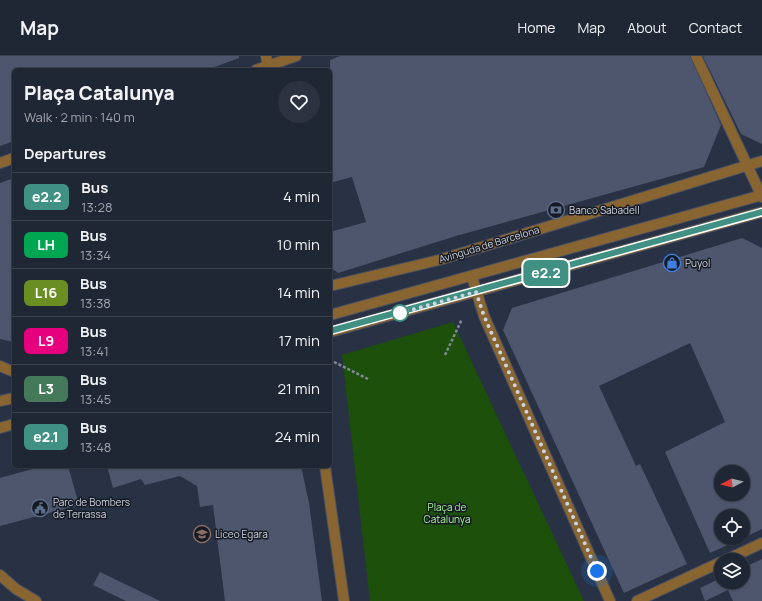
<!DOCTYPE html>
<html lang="en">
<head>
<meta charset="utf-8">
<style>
  :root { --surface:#1f2634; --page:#2c3240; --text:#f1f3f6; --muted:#a1a5ac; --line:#3c434f }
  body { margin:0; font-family:Manrope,sans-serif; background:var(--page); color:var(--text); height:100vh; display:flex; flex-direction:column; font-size:15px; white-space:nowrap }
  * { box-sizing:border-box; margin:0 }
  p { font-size:13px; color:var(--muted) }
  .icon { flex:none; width:22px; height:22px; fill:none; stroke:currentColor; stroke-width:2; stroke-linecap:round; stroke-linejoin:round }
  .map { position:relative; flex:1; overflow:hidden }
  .details { position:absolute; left:12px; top:12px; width:320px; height:400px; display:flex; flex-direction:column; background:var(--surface); border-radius:6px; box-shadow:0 1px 3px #0004,0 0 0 1px var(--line) }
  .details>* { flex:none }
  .badge { padding:0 8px; border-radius:6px; font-size:14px; line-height:26px }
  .needle { width:26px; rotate:263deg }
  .controls { position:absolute; left:714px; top:409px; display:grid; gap:8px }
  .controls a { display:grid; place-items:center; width:36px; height:36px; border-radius:50%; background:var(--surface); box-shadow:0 1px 3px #0004,0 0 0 1px var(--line); font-size:20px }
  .you { position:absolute; width:20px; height:20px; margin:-10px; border:3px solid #fff; border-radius:50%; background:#1a73e8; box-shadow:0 0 0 6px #1a73e833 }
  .map>.badge { position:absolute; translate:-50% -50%; box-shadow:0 0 0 2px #fff }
  h2 { padding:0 12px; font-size:15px; line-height:36px }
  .round { display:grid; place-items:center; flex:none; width:42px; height:42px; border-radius:21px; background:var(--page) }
  .headline { display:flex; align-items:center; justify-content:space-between; height:68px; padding:0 12px }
  h1 { font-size:19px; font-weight:800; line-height:30px }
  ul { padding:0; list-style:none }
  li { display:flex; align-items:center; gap:12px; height:48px; padding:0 12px; border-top:1px solid var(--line) }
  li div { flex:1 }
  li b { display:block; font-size:15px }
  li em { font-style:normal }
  li .badge { min-width:44px; font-weight:700; text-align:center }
  header { display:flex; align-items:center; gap:24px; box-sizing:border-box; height:56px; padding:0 20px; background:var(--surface); border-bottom:1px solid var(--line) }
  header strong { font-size:19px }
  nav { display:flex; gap:22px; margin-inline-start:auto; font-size:14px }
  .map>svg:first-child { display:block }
</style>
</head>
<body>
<header>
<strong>Map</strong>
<nav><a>Home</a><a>Map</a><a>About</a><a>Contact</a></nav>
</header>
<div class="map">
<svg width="762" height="545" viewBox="0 0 762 545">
  <rect width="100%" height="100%" fill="#293245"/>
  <!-- green -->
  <path fill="#1c500b" d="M453,266L584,545H370L342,299Z"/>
  <!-- building -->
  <g fill="#4d566c" fill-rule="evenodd">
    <path d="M0,0H239V2L206,14H14V85L0,90Z"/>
    <path d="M340,0H690L721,69L704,111L456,180L338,217L330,211V176L366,166L352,121L330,127V4Z"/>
    <path d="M703,0H762V88L741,78Z"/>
    <path d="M14,122V286L0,283V127Z"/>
    <path d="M742,182L762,192V473L743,482V460H721V482H743L710,497L665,396L725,366L690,287L599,330L636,410L640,408L687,508L624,537L503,274L512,252ZM721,416H743V438H721Z"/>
    <path d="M43,410H68L79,449L0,470V422Z"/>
    <path d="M107,410H301L309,447L322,545H225L213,449L200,451L197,430L180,420L145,429L141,423L113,432Z"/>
    <path d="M762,503V545H733L728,534L705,545L700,532L721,522V526H743V512Z"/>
    <path d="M100,516L160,545H126L93,529Z"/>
  </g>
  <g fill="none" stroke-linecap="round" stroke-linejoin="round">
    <!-- minor casing -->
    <g stroke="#474f61" stroke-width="12">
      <g id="minor">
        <path d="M266,0L269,14"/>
        <path d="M696,0L762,141"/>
        <path d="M256,14L296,0"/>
        <path d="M0,107L14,102"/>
        <path d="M472,221L484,260L610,545"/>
        <path d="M330,230L439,204L762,105"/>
        <path d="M330,259L762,139"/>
        <path d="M330,276L762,156"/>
        <path d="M0,310L14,316"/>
        <path d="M0,345L14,342"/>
        <path d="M0,372L14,368"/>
        <path d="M325,410L344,545"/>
        <path d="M726,504L762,487"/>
        <path d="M0,519L16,533L36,545"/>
        <path d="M637,545L721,506"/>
      </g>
    </g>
    <!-- path -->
    <g stroke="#828999" stroke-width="2.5" stroke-dasharray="3 2" stroke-linecap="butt">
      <path d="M445,299L462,263"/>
      <path d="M334,306L368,323"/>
    </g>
    <!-- minor -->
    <use href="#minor" stroke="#896532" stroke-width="10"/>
  </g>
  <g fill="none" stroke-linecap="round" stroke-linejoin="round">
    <!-- line casing -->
    <g stroke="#fff" stroke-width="9">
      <path id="line" d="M330,275L762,156"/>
    </g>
    <!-- line -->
    <use href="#line" stroke="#409183" stroke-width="6"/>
    <!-- walk -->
    <path stroke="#ced4e1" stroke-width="4" stroke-dasharray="0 7.2" d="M400,257L476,236L484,260L597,515"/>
  </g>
  <!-- icons -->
  <defs>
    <g id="bank-ring" transform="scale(0.9)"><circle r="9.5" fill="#161a23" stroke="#5c6f8a" stroke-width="1.5"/><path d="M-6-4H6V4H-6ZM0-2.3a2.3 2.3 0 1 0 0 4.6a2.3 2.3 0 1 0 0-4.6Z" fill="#5c6f8a"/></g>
    <g id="shop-ring" transform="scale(0.9)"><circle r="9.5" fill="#161a23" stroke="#3f7fe0" stroke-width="1.5"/><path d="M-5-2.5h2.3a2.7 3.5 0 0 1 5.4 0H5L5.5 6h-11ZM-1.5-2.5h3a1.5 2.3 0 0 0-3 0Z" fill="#3f7fe0"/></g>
    <g id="civic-ring" transform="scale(0.9)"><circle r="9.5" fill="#161a23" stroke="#5c6f8a" stroke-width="1.5"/><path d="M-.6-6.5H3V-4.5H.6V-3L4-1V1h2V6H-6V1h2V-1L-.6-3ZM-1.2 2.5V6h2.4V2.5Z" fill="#5c6f8a"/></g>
    <g id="school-ring" transform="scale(0.9)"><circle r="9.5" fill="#161a23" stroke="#8d6e63" stroke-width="1.5"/><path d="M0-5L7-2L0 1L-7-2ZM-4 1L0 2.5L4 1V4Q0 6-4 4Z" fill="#8d6e63"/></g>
  </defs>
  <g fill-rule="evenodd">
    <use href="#bank-ring" x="556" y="154"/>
    <use href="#shop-ring" x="672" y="207"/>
    <use href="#civic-ring" x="40" y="452"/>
    <use href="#school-ring" x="202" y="478"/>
  </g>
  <!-- markers -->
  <circle fill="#fff" stroke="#409183" stroke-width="2" cx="400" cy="257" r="8"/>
  <g text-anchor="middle" stroke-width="3" stroke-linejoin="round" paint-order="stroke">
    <!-- poi labels -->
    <g font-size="10" fill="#ced4e1" stroke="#161a23" text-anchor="start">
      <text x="569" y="158">Banco Sabadell</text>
      <text x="685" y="211">Puyol</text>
      <text x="53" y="450">Parc de Bombers<tspan x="53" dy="12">de Terrassa</tspan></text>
      <text x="215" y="482">Liceo Egara</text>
    </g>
    <!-- street labels -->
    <g font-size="10" fill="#ced4e1" stroke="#161a23">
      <text transform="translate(489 188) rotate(-17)" y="4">Avinguda de Barcelona</text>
    </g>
    <!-- park labels -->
    <g font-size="10" fill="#a6f592" stroke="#161a23">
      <text x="447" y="455">Plaça de<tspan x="447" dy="12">Catalunya</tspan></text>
    </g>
  </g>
</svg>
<div class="controls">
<a><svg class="needle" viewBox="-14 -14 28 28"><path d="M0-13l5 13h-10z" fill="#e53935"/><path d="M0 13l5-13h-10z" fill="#a1a5ac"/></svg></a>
<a><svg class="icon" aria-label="locate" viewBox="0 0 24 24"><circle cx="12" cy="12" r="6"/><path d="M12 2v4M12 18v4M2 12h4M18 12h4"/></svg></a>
<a><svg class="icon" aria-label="layers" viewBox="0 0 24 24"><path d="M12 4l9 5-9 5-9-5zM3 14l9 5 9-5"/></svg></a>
</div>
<div class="you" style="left:597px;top:515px"></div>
<b class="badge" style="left:546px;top:217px;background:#409183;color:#fff">e2.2</b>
<section class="details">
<div class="headline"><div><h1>Plaça Catalunya</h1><p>Walk · 2 min · 140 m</p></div><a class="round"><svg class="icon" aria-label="heart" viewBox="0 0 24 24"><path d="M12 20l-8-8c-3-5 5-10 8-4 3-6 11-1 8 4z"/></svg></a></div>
<h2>Departures</h2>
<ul>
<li><span class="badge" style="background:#409183;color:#fff">e2.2</span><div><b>Bus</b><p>13:28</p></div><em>4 min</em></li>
<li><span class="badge" style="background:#00a651;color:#fff">LH</span><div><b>Bus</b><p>13:34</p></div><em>10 min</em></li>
<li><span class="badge" style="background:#6b8e23;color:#fff">L16</span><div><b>Bus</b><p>13:38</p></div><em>14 min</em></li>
<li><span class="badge" style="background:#e6007e;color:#fff">L9</span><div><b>Bus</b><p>13:41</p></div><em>17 min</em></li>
<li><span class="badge" style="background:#447a5a;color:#fff">L3</span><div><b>Bus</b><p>13:45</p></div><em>21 min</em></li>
<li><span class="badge" style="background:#409183;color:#fff">e2.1</span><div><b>Bus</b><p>13:48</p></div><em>24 min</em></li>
</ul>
</section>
</div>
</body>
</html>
